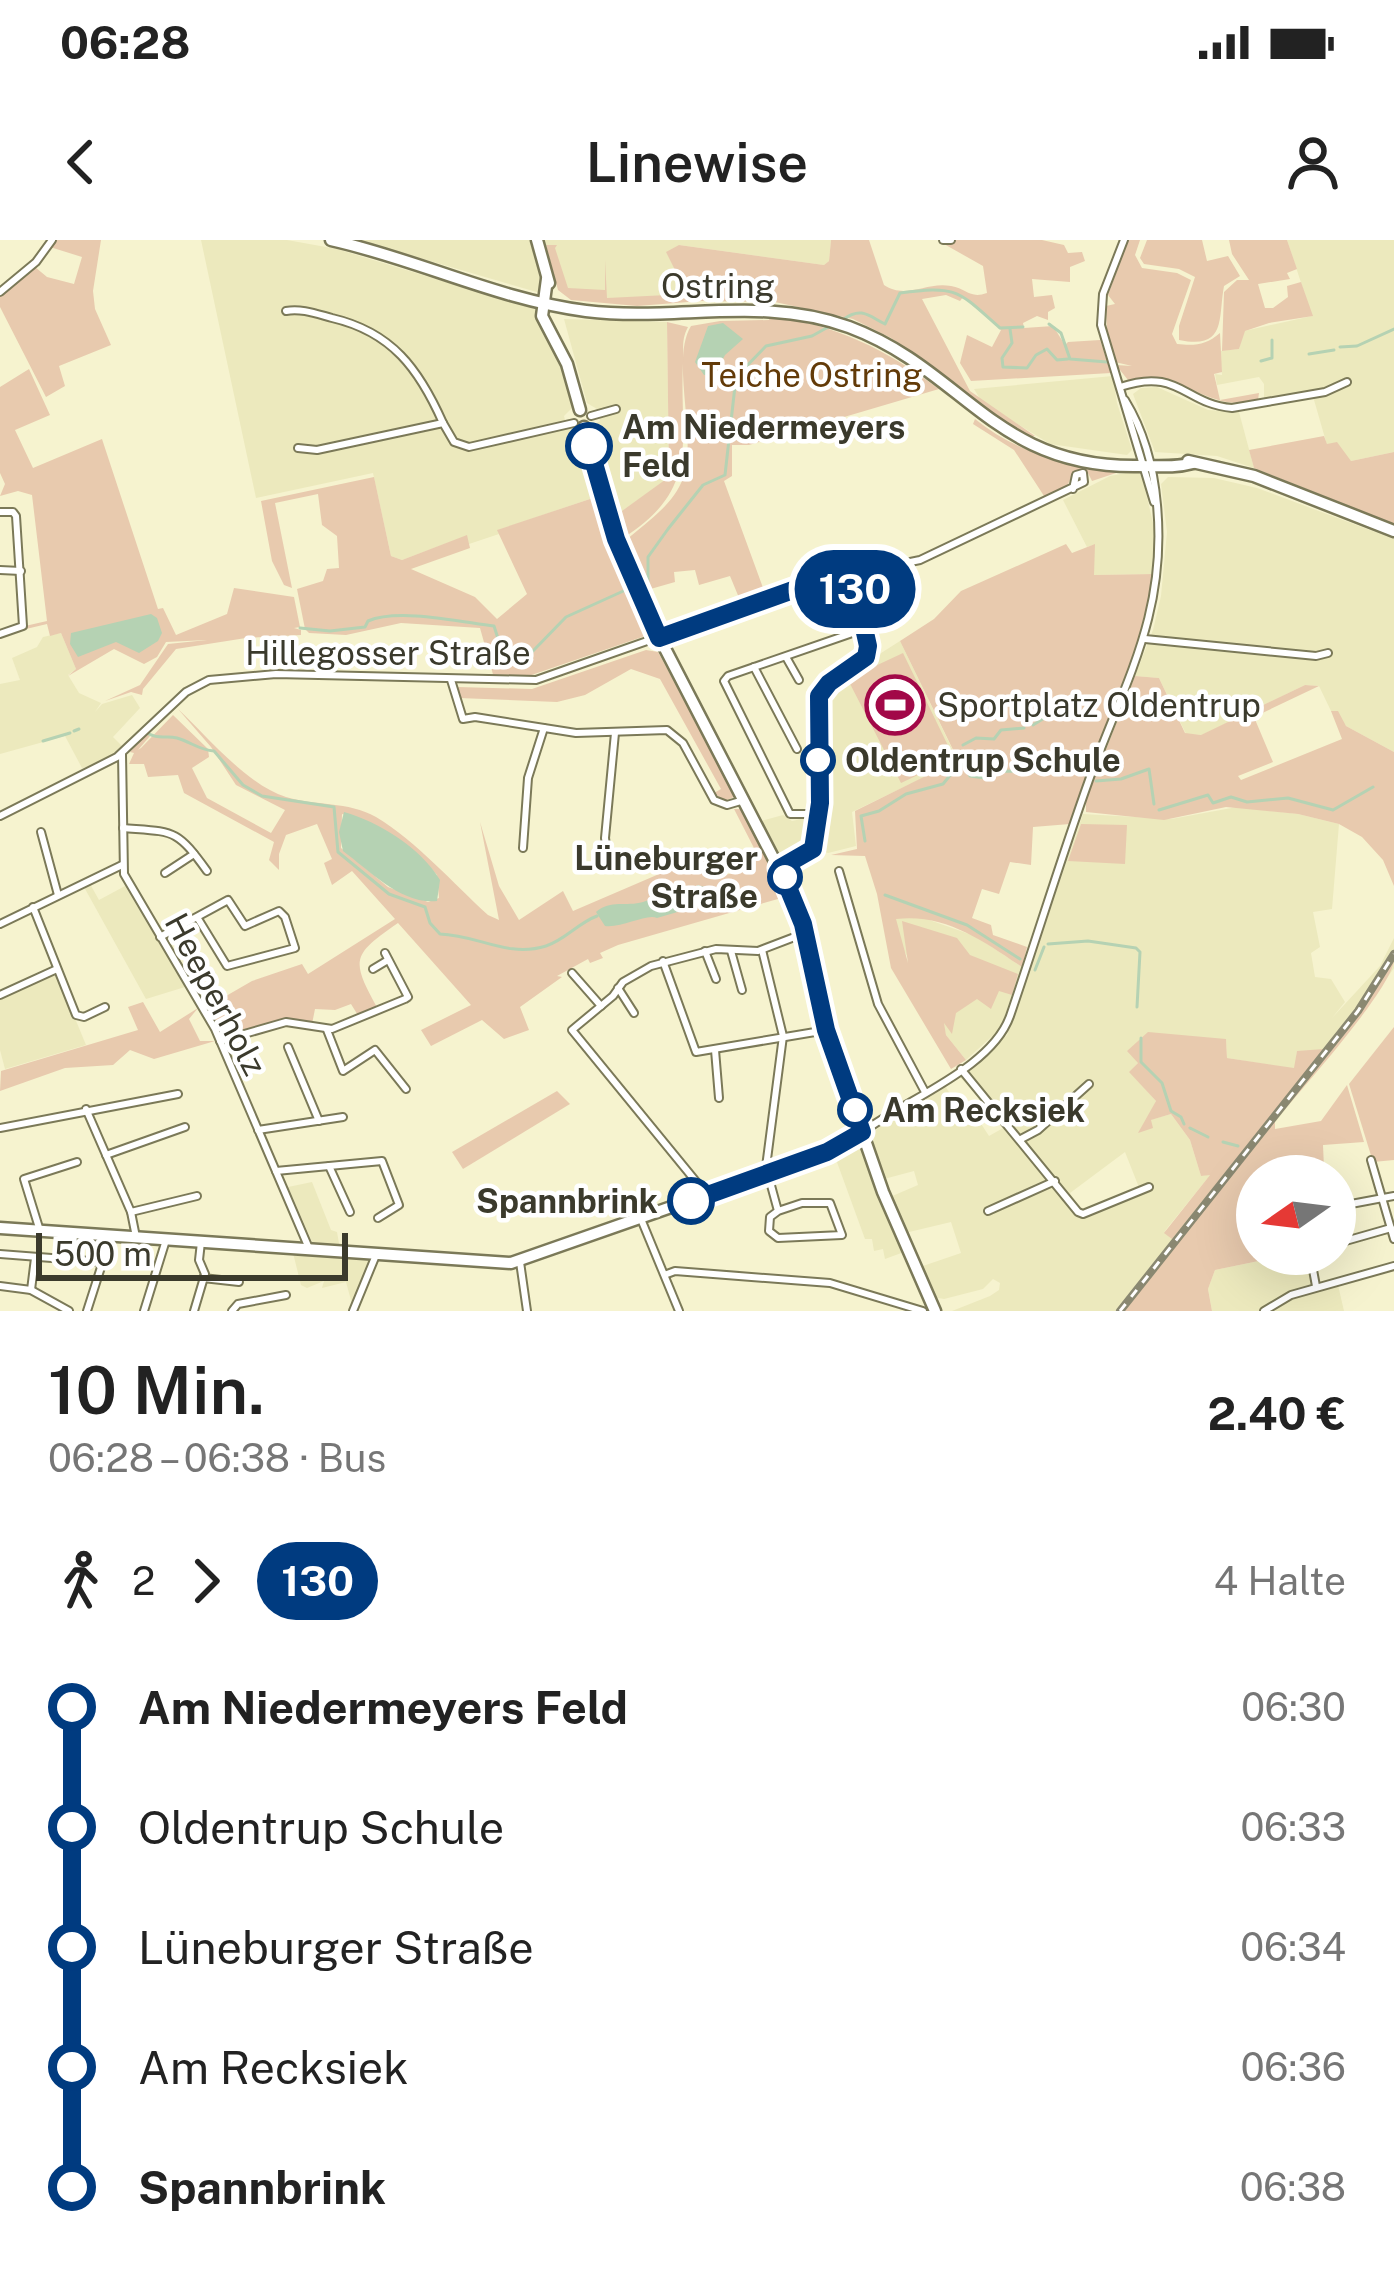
<!DOCTYPE html>
<html lang="de">
<head>
<meta charset="utf-8">
<style>
  :root { --surface:#fff; --page:#f2f2f2; --text:#222; --muted:#767676 }
  body { margin:0; font-family:"Public Sans",sans-serif; background:var(--page); color:var(--text); height:100vh; display:flex; flex-direction:column; font-size:45px; white-space:nowrap }
  * { box-sizing:border-box; margin:0 }
  p { font-size:39px; color:var(--muted) }
  .icon { flex:none; width:66px; height:66px; fill:none; stroke:currentColor; stroke-width:2; stroke-linecap:round; stroke-linejoin:round }
  .map { position:relative; height:1071px; overflow:hidden }
  .drawer { display:flex; flex-direction:column; background:var(--surface); flex:1 }
  .drawer>* { flex:none }
  .badge { padding:0 24px; border-radius:39px; font-size:42px; line-height:78px }
  .needle { width:78px; rotate:256deg }
  .controls { position:absolute; left:1236px; top:915px; display:grid; gap:24px }
  .controls a { display:grid; place-items:center; width:120px; height:120px; border-radius:50%; background:var(--surface); box-shadow:0 12px 48px #0002; font-size:60px }
  .scale { position:absolute; left:36px; bottom:30px; width:312px; box-sizing:border-box; padding-left:12px; border:6px solid #3b3a2c; border-top:0; font-size:33px; line-height:42px; white-space:nowrap; color:#3b3a2c; -webkit-text-stroke:9px #fff; paint-order:stroke }
  .map>.badge { position:absolute; translate:-50% -50%; box-shadow:0 0 0 6px #fff }
  .legs { display:flex; align-items:center; gap:18px; height:132px; padding:0 48px; font-size:39px }
  .legs p { margin-inline-start:auto }
  .headline { display:flex; align-items:center; justify-content:space-between; height:204px; padding:0 48px }
  h1 { font-size:66px; font-weight:600; line-height:90px }
  ul { padding:0 48px; list-style:none }
  li { display:flex; align-items:center; gap:42px; height:120px; font-size:45px }
  li i { display:grid; place-items:center; width:18px; height:100%; margin:0 15px; background:currentColor }
  li i::after { content:''; width:30px; height:30px; margin:-15px; border:9px solid; border-radius:50%; background:var(--surface) }
  li p { margin-inline-start:auto }
  li:first-child i { background:linear-gradient(#0000 50%,currentColor 0) }
  li:last-child i { background:linear-gradient(currentColor 50%,#0000 0) }
  .status { display:flex; justify-content:space-between; align-items:center; height:84px; padding:0 60px; background:var(--surface); direction:ltr }
  .status svg { height:33px; fill:currentColor }
  header { display:flex; justify-content:space-between; align-items:center; height:156px; padding:0 48px; background:var(--surface); font-size:54px; font-weight:600 }
  .map>svg:first-child { display:block }
</style>
</head>
<body>
<div class="status"><b>06:28</b><svg viewBox="0 0 49 12"><path d="M0 12V9h3v3zM5 12V6h3v6zM10 12V3h3v9zM15 12V0h3v12zM26 1h20v11H26zM47 4h2v5h-2z"/></svg></div>
<header><svg class="icon" aria-label="back" viewBox="0 0 24 24"><path d="M15 5l-7 7 7 7"/></svg>Linewise<svg class="icon" aria-label="person" viewBox="0 0 24 24"><circle cx="12" cy="8" r="4"/><path d="M4 21q1-7 8-7t8 7"/></svg></header>
<div class="map">
<svg width="1394" height="1071" viewBox="0 0 1394 1071">
  <rect width="100%" height="100%" fill="#f6f3cf"/>
  <!-- built -->
  <g fill="#ece9bd" fill-rule="evenodd">
    <path d="M201,0H287L337,9L535,69L566,135L572,168L564,176L567,188L575,191L580,199L596,257L498,290L499,294L469,304L466,296L402,320L391,316L373,233L256,258Z"/>
    <path d="M358,0H532L542,41L540,53Z"/>
    <path d="M544,0H831L829,21L824,25L679,5L687,55L635,60L594,57L565,48L553,5H546Z"/>
    <path d="M1287,0H1394V212L1351,221L1327,205L1312,153L1264,159V144L1259,137L1217,145L1215,134L1222,135L1220,111L1239,109L1244,91L1312,76Z"/>
    <path d="M564,79L667,82L669,238L615,276L593,195L594,185L600,181L597,169L587,163Z"/>
    <path d="M1113,136L1117,163L1132,210L1127,215L1050,204L982,162L974,149Z"/>
    <path d="M1157,147L1208,170L1239,172L1254,228L1217,216L1155,212L1133,154L1141,148Z"/>
    <path d="M1136,231L1142,236L1154,287V334L1094,335L1093,305L1087,307L1063,260L1110,236Z"/>
    <path d="M1168,237L1214,238L1257,248L1394,299V512L1346,486L1331,471L1319,446L1305,445L1202,495L1186,494L1159,438L1135,436L1153,390L1161,356L1167,292L1161,244Z"/>
    <path d="M61,393L76,429L68,435L79,453L101,463L95,472L102,464L132,455L140,468L113,497L124,508L92,526L82,528L65,496L0,514V444L20,440L12,418L37,407L43,397Z"/>
    <path d="M900,401L958,521L852,572L856,606L828,613L816,608L822,577L821,460L834,443Z"/>
    <path d="M1237,567L1298,574L1339,584L1332,669L1313,672L1320,707L1311,713L1315,737L1331,739L1345,762L1332,778L1380,726L1394,698V728L1362,774L1124,1071H952L990,1056L999,1050L1000,1043L993,1039L983,1049L944,1059L933,1057L920,1027L961,1013L951,982L905,993L890,957L918,945L914,931L884,939L868,895L944,844L965,878L974,873L989,896L1005,887L959,836L1007,795L1083,574L1171,579ZM1226,799L1227,818L1295,829L1297,811H1302L1314,823L1205,956L1164,992L1211,934L1201,936L1190,900L1171,874L1150,880L1156,861L1130,832L1138,823ZM1125,912L1140,950L1080,970L1070,953Z"/>
    <path d="M783,575L792,581L810,577L814,583L808,610L785,620L780,618L761,581Z"/>
    <path d="M90,644L99,660L125,646L185,747L146,759L84,647Z"/>
    <path d="M918,676L975,696L1022,727L1000,789L966,820L946,795L943,781L901,705L895,678Z"/>
    <path d="M51,734L58,737L86,805L5,829L0,810V758Z"/>
    <path d="M855,905L862,910L904,1012L885,1019L883,1009L874,1011L872,999H865L834,914Z"/>
    <path d="M312,942L331,990L337,992L340,1009L313,1004L288,947Z"/>
    <path d="M293,1013L367,1019L370,1024L352,1064L346,1042L322,1048L324,1041L307,1048L301,1045Z"/>
    <path d="M1293,1014H1306L1315,1051L1338,1045L1344,1071H1212L1208,1049L1215,1030Z"/>
  </g>
  <!-- green -->
  <g fill="#e8caae" fill-rule="evenodd">
    <path d="M54,0H101L93,51L95,69L111,105L59,126L65,146L46,157L0,67V56L35,27L47,37L74,44L82,17L50,7Z"/>
    <path d="M831,0H869L884,45C906,60 927,41 951,46C967,49 970,59 987,53L983,26L944,4L955,0H1042L1064,5L1068,13L1082,12L1085,21L1070,27V42L1032,39L1034,57L1052,55L1055,68L1048,72V80L1037,76L1023,83L1024,88L1053,86L1065,105L1068,102L1100,100L1111,133L971,141L960,123L967,95L992,107L1001,90L963,57L960,61L946,55L922,59L970,151L1035,196L1027,197L891,98L853,79L775,62L701,61L637,66L571,60L558,50L546,5H557L555,8L568,48L605,50V20L607,58L687,54L666,12L679,5L824,25L829,21Z"/>
    <path d="M1128,0H1140L1135,15L1142,28L1177,33L1191,40L1172,94L1177,104C1195,106 1206,105 1220,93L1222,132L1214,134L1220,160L1259,153L1258,160C1210,175 1180,128 1128,140L1116,125L1132,126L1115,122L1107,94L1106,66L1115,64L1108,55Z"/>
    <path d="M1147,0H1202L1207,21L1228,16L1240,36L1224,46C1218,78 1227,110 1179,100V86L1195,37L1179,29L1144,24L1140,18Z"/>
    <path d="M1229,0H1287L1297,29L1287,33L1290,39L1258,44L1265,68H1273L1288,57L1287,46L1301,42L1313,76L1269,83L1245,91L1239,109L1222,111L1224,52L1237,40H1249L1232,14Z"/>
    <path d="M770,76C836,85 886,109 939,149L749,205H732V236L724,241L766,356L742,365L730,336L699,345L695,330L674,332L675,342L640,352L625,301C644,284 674,265 683,238C698,198 670,120 691,86L720,81L769,80Z"/>
    <path d="M667,82L688,87C681,100 684,109 683,123C679,201 702,248 623,298L615,276L669,237Z"/>
    <path d="M29,129L50,175L15,190L33,228L102,199L158,369L163,368L176,395L227,374L234,348L294,357L300,387L294,388L301,390V395L246,398L176,409L143,449L142,455L131,452L105,461L140,445L168,404L207,400L166,402L157,417L144,424L114,409L68,436L76,429L61,393L50,396L47,384L26,389L25,386L47,381L32,255L18,251L0,256L5,244L0,233V147Z"/>
    <path d="M975,179C1018,214 1070,227 1125,230L1092,241L1088,233L1075,230L1067,246L1046,259L1014,210L973,184Z"/>
    <path d="M1324,196L1327,204L1337,202L1351,221L1394,212V284L1254,228L1249,210Z"/>
    <path d="M374,237L391,316L402,320L467,295L470,308L411,329L475,357L497,379L527,354L497,290L596,257L648,395L517,440L494,438L480,388L401,383L346,395L309,393L305,389L297,349L323,341L327,329L339,328L337,296L322,285L318,254L275,263L292,348L284,345L272,321L261,261Z"/>
    <path d="M1066,304L1072,313L1095,304L1094,335L1154,334L1153,357L1135,417L1070,584L1033,587L1031,625L1010,622L999,654L982,649L972,678L991,685L993,695L1027,707L1022,727C983,701 945,673 896,679L908,723L902,681L957,698L970,715L1018,734L1012,755L999,751L991,769L977,759L956,773L952,794L944,783L946,795L966,820L951,829L891,728L877,654L865,616L831,615L857,609L855,571L958,520L900,401L934,379L961,351Z"/>
    <path d="M646,410L658,412L736,556L725,561L714,553L721,549L660,439L631,429L585,455L557,462L459,458L458,447L532,449Z"/>
    <path d="M903,413L954,518L901,543L846,436L866,424L871,428Z"/>
    <path d="M1135,436L1159,438L1185,493L1201,495L1305,445L1319,446L1254,477L1273,522L1238,536L1241,540L1342,499L1331,471H1338L1346,486L1394,512V646L1383,620L1362,597L1339,584L1298,574L1226,567L1164,580L1086,572V560Z"/>
    <path d="M178,469C208,497 247,545 286,557C315,566 348,561 376,577C417,602 453,643 488,675L499,680L480,582L499,646L519,680L563,651L573,671L701,616L713,638L753,628L754,608L734,569H744L785,644L781,648L785,657L618,705L600,713L603,718L590,723L588,719L557,736L562,737L520,767L529,790L504,799L482,780L431,806L421,790L471,765L398,683C352,715 350,719 378,769L359,777L351,764L335,770L315,769L312,784L286,780L224,798L207,767L252,741L302,724L308,734L395,679L352,631L332,645L324,623L332,619L317,584L286,595L279,614V630L269,620L274,602L184,553L178,535L148,537L144,524H129L134,513L130,512L147,494L150,496L138,510L141,508L173,475L208,509L209,517L192,528L207,558L271,593L285,570L236,545L211,507ZM342,574C381,585 411,604 437,635L439,658L428,662L388,647L341,608Z"/>
    <path d="M1081,584L1127,585L1125,624L1068,621Z"/>
    <path d="M1394,719C1394,747 1298,853 1275,881V889L1321,881L1347,845L1364,902L1323,905L1324,928L1288,932L1284,936H1257V1014L1283,1016L1215,1030L1208,1049L1212,1071H1124L1368,761Z"/>
    <path d="M143,762L160,792L198,768L189,779L200,801H215L154,819L130,810L113,825L65,828L0,851L1,831L138,790L128,767Z"/>
    <path d="M1394,787V920L1373,922L1349,844Z"/>
    <path d="M1148,792L1226,799L1227,818L1294,828L1297,811L1324,809L1172,999L1164,993L1210,935L1201,936L1190,900L1171,874L1151,880L1153,888L1138,893L1156,861L1129,832L1138,823L1127,811Z"/>
    <path d="M557,851L570,864L463,929L452,912Z"/>
  </g>
  <!-- water -->
  <g fill="#b5d2b3">
    <path d="M723,83L743,99L725,115L715,134L704,135L695,122L708,86Z"/>
    <path d="M151,374L157,378L162,393L158,401L139,413L116,402L78,417L70,404L71,393Z"/>
    <path d="M344,572C379,582 421,608 440,640L437,661C402,665 370,631 343,611L339,592Z"/>
    <path d="M698,645L711,649L715,661L657,678C647,673 623,688 605,686L596,672C611,659 626,667 643,662C657,658 664,649 680,647L687,654Z"/>
  </g>
  <g fill="none" stroke-linecap="round" stroke-linejoin="round">
    <!-- stream -->
    <g stroke="#b5d2b3" stroke-width="3">
      <path d="M844,79C862,66 870,77 885,84L900,53C958,45 958,51 1000,88L1023,87"/>
      <path d="M1049,84L1061,93L1070,119L1107,122"/>
      <path d="M1010,89L1012,103L1002,118L1003,127L1027,128L1036,115L1047,109L1057,120L1068,119"/>
      <path d="M1340,107L1357,106L1394,89"/>
      <path d="M1309,114L1334,110"/>
      <path d="M1261,121L1272,118V100"/>
      <path d="M639,345L648,341V317L668,289L703,245L725,235L736,137L766,106L812,96L830,86"/>
      <path d="M300,388L330,391L365,387L368,381C398,368 461,382 494,386L502,411L514,415L532,412L566,377L630,348"/>
      <path d="M1033,485L1067,464"/>
      <path d="M74,491L79,489"/>
      <path d="M149,494C161,500 165,495 177,498C191,502 199,510 214,511L243,545L262,556L334,567L338,612L389,654L425,667L430,683L440,694C478,695 507,718 546,706C565,700 578,683 597,676"/>
      <path d="M43,501L70,493"/>
      <path d="M963,505L976,498L994,499L1001,490L1024,488"/>
      <path d="M965,527L970,536L985,538L994,531L1066,532"/>
      <path d="M1096,541L1121,539L1149,529L1154,564"/>
      <path d="M1159,570L1208,555L1213,563L1231,557L1247,562L1288,558L1333,570L1373,547"/>
      <path d="M865,601L861,576L879,571L906,554L943,544L956,528L963,525"/>
      <path d="M885,655L967,685L1020,719"/>
      <path d="M1048,704L1088,701L1136,708L1140,712L1137,767"/>
      <path d="M1035,730L1044,707"/>
      <path d="M1141,798V822L1162,843L1171,871L1181,877L1184,884"/>
      <path d="M1190,888L1208,897"/>
      <path d="M1223,902L1238,906"/>
    </g>
    <!-- canal -->
    <path stroke="#b5d2b3" stroke-width="6" d="M707,658L739,659"/>
    <!-- street casing -->
    <g stroke="#7b7958" stroke-width="10">
      <g id="street">
        <path d="M943,0H951"/>
        <path d="M1124,0L1103,54L1101,85L1154,262"/>
        <path d="M0,52L36,22L52,0"/>
        <path d="M286,71C301,68 317,74 332,78C392,92 419,129 443,183"/>
        <path d="M1120,147C1179,127 1184,164 1232,168L1325,152L1347,142"/>
        <path d="M591,176L616,169"/>
        <path d="M298,208L317,210L443,183L454,202L469,207L574,183"/>
        <path d="M0,272H13L16,276L23,386L0,394"/>
        <path d="M0,330L21,331"/>
        <path d="M1145,399L1316,416L1328,413"/>
        <path d="M786,417L799,440"/>
        <path d="M754,427L797,509"/>
        <path d="M451,440L463,479L475,477L576,493L667,490L683,503L714,560L727,565L744,560"/>
        <path d="M122,514L124,634L215,789L308,1006"/>
        <path d="M819,574H790L724,441L728,436L864,389"/>
        <path d="M0,576L117,517L186,452L209,440L276,434L536,440L818,341L920,320L1084,242L1083,233L1076,235L1073,249"/>
        <path d="M123,588C174,592 176,588 207,631"/>
        <path d="M41,592L58,655"/>
        <path d="M523,608L528,538L544,488"/>
        <path d="M607,612L605,598L615,493"/>
        <path d="M780,628C790,623 808,619 813,609C832,569 813,500 819,456L827,445L868,412L852,335"/>
        <path d="M839,631L878,764L925,852"/>
        <path d="M165,633L194,614"/>
        <path d="M33,667L76,775L84,777L105,767"/>
        <path d="M0,684L122,625"/>
        <path d="M160,697L228,660L245,686L279,671L285,677L295,708L227,726L197,677"/>
        <path d="M762,710L783,796L766,927L778,971L770,977L769,991L778,998L842,995L830,963H802L778,971"/>
        <path d="M705,711L716,739"/>
        <path d="M731,711L742,750"/>
        <path d="M663,721L696,812L827,790"/>
        <path d="M373,729L388,720"/>
        <path d="M572,733L601,766"/>
        <path d="M618,748L634,773"/>
        <path d="M0,755L57,729"/>
        <path d="M327,790L343,831L375,810L406,849"/>
        <path d="M220,801L286,782L332,789L405,759L408,757L385,713"/>
        <path d="M288,807L319,881"/>
        <path d="M715,810L719,858"/>
        <path d="M961,829L1078,972L1083,974L1149,947"/>
        <path d="M86,869L131,972L136,997"/>
        <path d="M0,888L178,854"/>
        <path d="M258,890L343,877"/>
        <path d="M863,892C906,859 991,829 1010,776C1037,697 1061,618 1089,540C1125,441 1167,374 1157,265C1154,230 1144,191 1125,160"/>
        <path d="M1021,899L1038,890L1089,844"/>
        <path d="M106,915L185,887"/>
        <path d="M1371,920L1394,999"/>
        <path d="M329,926L350,972"/>
        <path d="M276,931L382,921L399,965L378,978"/>
        <path d="M707,955L572,790L613,756L623,742L651,726L716,709L758,711L805,693"/>
        <path d="M1335,967L1394,956"/>
        <path d="M988,971L1055,941"/>
        <path d="M131,972L197,956"/>
        <path d="M641,979L679,1071"/>
        <path d="M40,991L24,939L77,922"/>
        <path d="M1335,1004L1391,988"/>
        <path d="M0,1014L103,1022"/>
        <path d="M1310,1014L1316,1046"/>
        <path d="M520,1022L527,1071"/>
        <path d="M667,1034L675,1031L830,1043L923,1071"/>
        <path d="M203,1038L239,1042"/>
        <path d="M0,1046L31,1050L69,1071"/>
        <path d="M31,1050L35,1018"/>
        <path d="M87,1071L111,996"/>
        <path d="M144,1071L166,1000"/>
        <path d="M194,1071L205,1034L199,1020L201,1002"/>
        <path d="M232,1071L238,1064L286,1055"/>
        <path d="M353,1071L376,1015"/>
        <path d="M1264,1071L1291,1055L1394,1026"/>
      </g>
    </g>
    <!-- secondary casing -->
    <g stroke="#7b7958" stroke-width="15">
      <g id="secondary">
        <path d="M331,0C417,19 499,60 586,71C675,82 762,55 849,87C964,130 994,228 1138,226C1157,226 1175,228 1193,223"/>
        <path d="M537,0L549,43"/>
        <path d="M547,39L542,76L567,124L580,170"/>
        <path d="M584,187L611,286L642,364L796,662L829,797L883,952L935,1071"/>
        <path d="M1188,221L1254,236L1394,291"/>
        <path d="M0,988L511,1023L820,915L863,892"/>
      </g>
    </g>
    <!-- street -->
    <use href="#street" stroke="#fff" stroke-width="6"/>
    <!-- secondary -->
    <use href="#secondary" stroke="#fff" stroke-width="10"/>
    <!-- rail casing -->
    <g stroke="#8a8871" stroke-width="8">
      <path id="rail" d="M1120,1071L1358,771L1394,714"/>
    </g>
    <!-- rail -->
    <use href="#rail" stroke="#fff" stroke-width="3" stroke-dasharray="9" stroke-linecap="butt"/>
  </g>
  <g fill="none" stroke-linecap="round" stroke-linejoin="round">
    <!-- line-1 casing -->
    <g stroke="#fff" stroke-width="27">
      <path id="line-1" d="M589,206L616,299L659,398L818,341L852,334L868,406L866,417L829,443L819,456L820,563L813,609L780,628L803,684L826,790L862,892L827,912L691,961"/>
    </g>
    <!-- line-1 -->
    <use href="#line-1" stroke="#003b80" stroke-width="18"/>
  </g>
  <!-- icons -->
  <defs>
    <g id="stadium-ring" transform="scale(3)"><circle r="9.5" fill="#fff" stroke="#a20848" stroke-width="1.5"/><path d="M0-5a6.5 5 0 1 0 0 10a6.5 5 0 1 0 0-10ZM-3.5-1.8h7v3.6h-7Z" fill="#a20848"/></g>
  </defs>
  <g fill-rule="evenodd">
    <use href="#stadium-ring" x="895" y="465"/>
  </g>
  <!-- markers -->
  <g fill="#fff" stroke="#003b80" stroke-width="6">
    <circle cx="589" cy="206" r="21"/>
    <circle cx="818" cy="520" r="15"/>
    <circle cx="785" cy="637" r="15"/>
    <circle cx="855" cy="870" r="15"/>
    <circle cx="691" cy="961" r="21"/>
  </g>
  <g text-anchor="middle" stroke-width="9" stroke-linejoin="round" paint-order="stroke">
    <!-- street labels -->
    <g font-size="33" fill="#3b3a2c" stroke="#fff">
      <text x="718" y="58">Ostring</text>
      <text x="388" y="425">Hillegosser Straße</text>
      <text transform="translate(216 754) rotate(62)" y="12">Heeperholz</text>
    </g>
    <!-- park labels -->
    <g font-size="33" fill="#633b09" stroke="#fff">
      <text x="812" y="147">Teiche Ostring</text>
    </g>
    <!-- stop labels -->
    <g font-size="33" font-weight="bold" fill="#3b3a2c" stroke="#fff" text-anchor="start">
      <text x="622" y="199">Am Niedermeyers<tspan x="622" dy="38">Feld</tspan></text>
      <text x="845" y="532">Oldentrup Schule</text>
      <text x="758" y="630" text-anchor="end">Lüneburger<tspan x="758" dy="38">Straße</tspan></text>
      <text x="882" y="882">Am Recksiek</text>
      <text x="658" y="973" text-anchor="end">Spannbrink</text>
    </g>
    <!-- poi labels -->
    <g font-size="33" fill="#3b3a2c" stroke="#fff" text-anchor="start">
      <text x="937" y="477">Sportplatz Oldentrup</text>
    </g>
  </g>
</svg>
<div class="controls">
<a><svg class="needle" viewBox="-14 -14 28 28"><path d="M0-13l5 13h-10z" fill="#e53935"/><path d="M0 13l5-13h-10z" fill="#767676"/></svg></a>
</div>
<div class="scale">500 m</div>
<b class="badge" style="left:855px;top:349px;background:#003b80;color:#fff">130</b>
</div>
<section class="drawer">
<div class="headline"><div><h1>10 Min.</h1><p>06:28 – 06:38 · Bus</p></div><b>2.40 €</b></div>
<div class="legs"><svg class="icon" aria-label="walk" viewBox="0 0 24 24"><circle cx="13" cy="4" r="2"/><path d="M13 8l-2 6 4 7M11 14l-3 7M7 12l3-4h3l4 4"/></svg>2<svg class="icon" aria-label="forward" viewBox="0 0 24 24"><path d="M9 5l7 7-7 7"/></svg><b class="badge" style="background:#003b80;color:#fff">130</b><p>4 Halte</p></div>
<ul>
<li><i style="color:#003b80"></i><b>Am Niedermeyers Feld</b><p>06:30</p></li>
<li><i style="color:#003b80"></i><span>Oldentrup Schule</span><p>06:33</p></li>
<li><i style="color:#003b80"></i><span>Lüneburger Straße</span><p>06:34</p></li>
<li><i style="color:#003b80"></i><span>Am Recksiek</span><p>06:36</p></li>
<li><i style="color:#003b80"></i><b>Spannbrink</b><p>06:38</p></li>
</ul>
</section>
</body>
</html>
